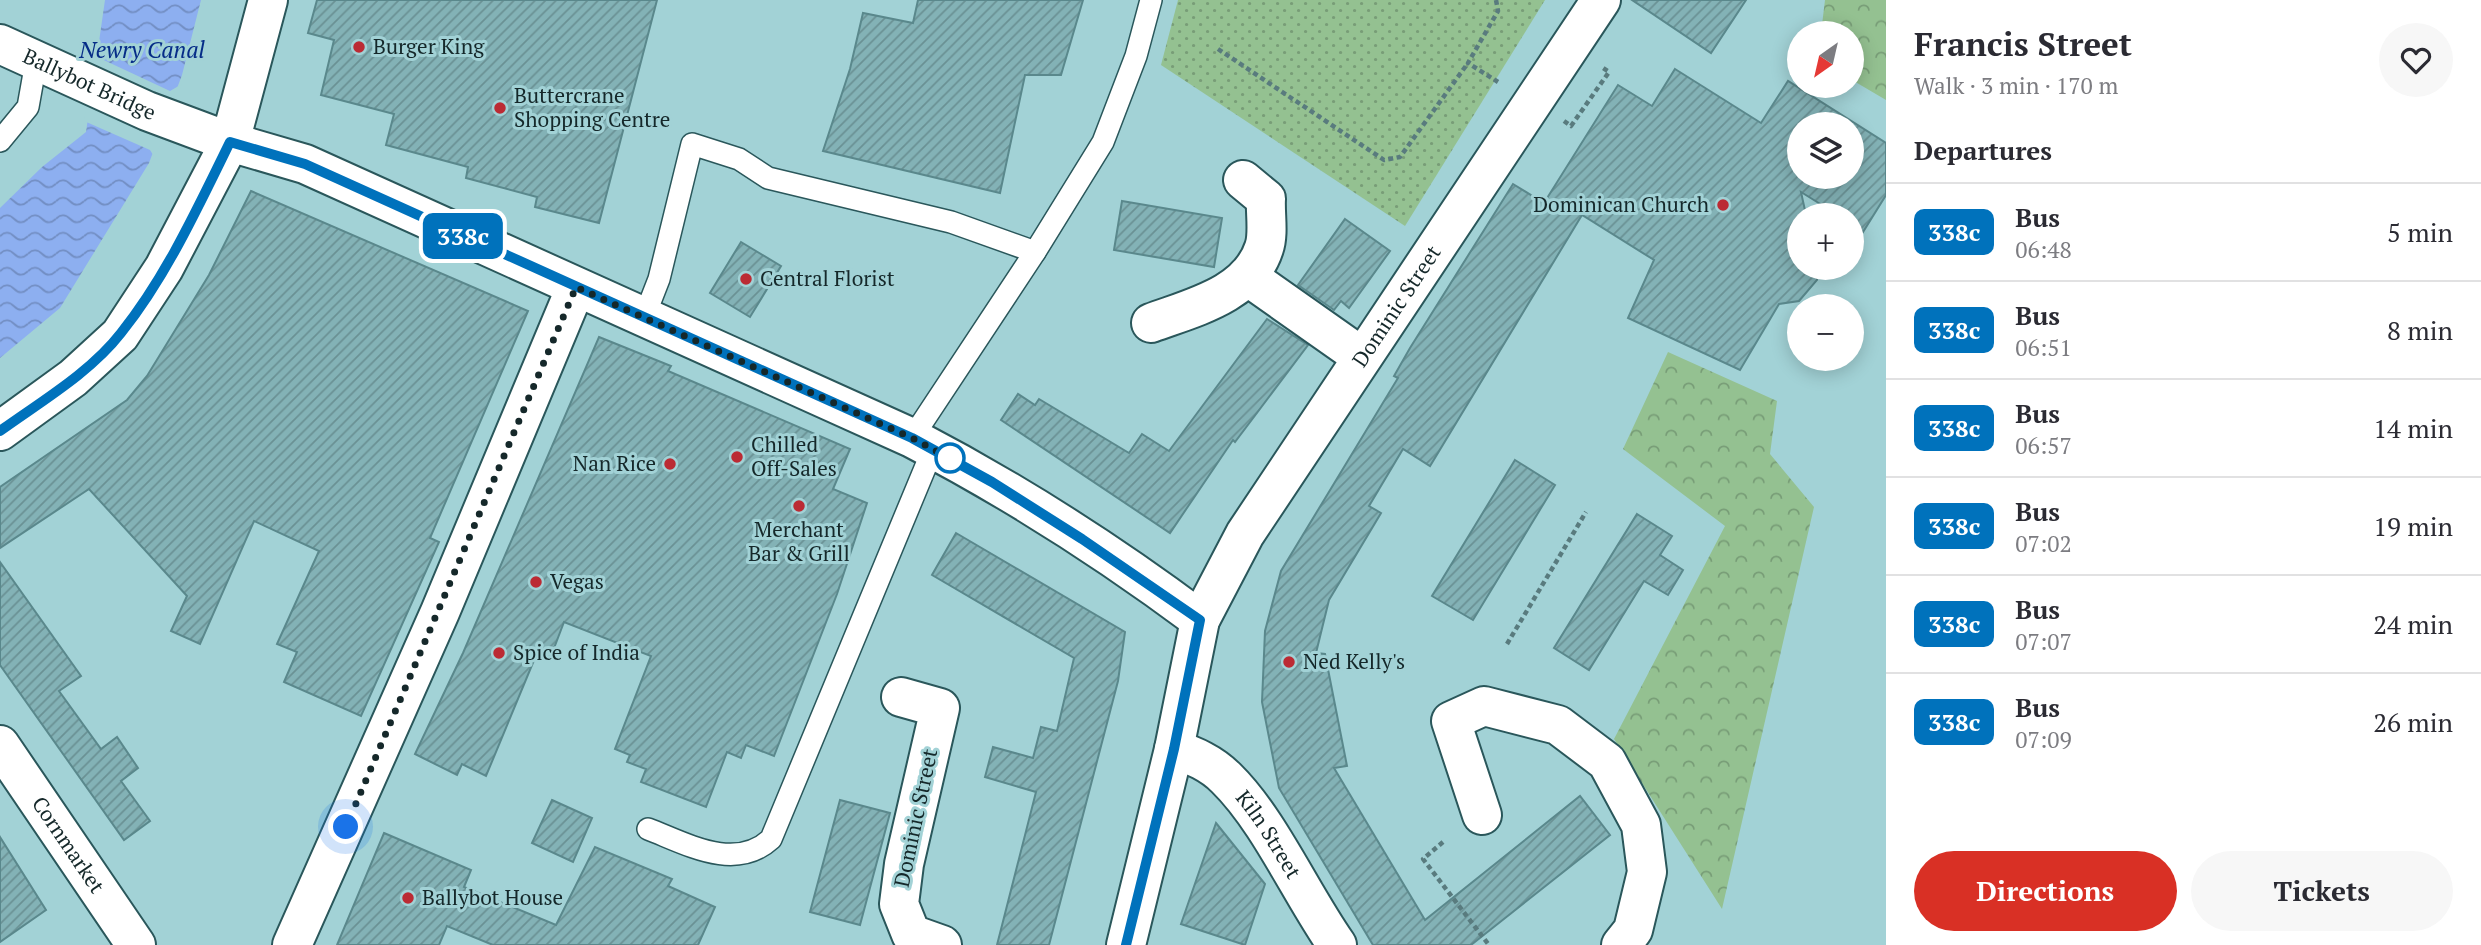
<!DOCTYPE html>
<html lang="en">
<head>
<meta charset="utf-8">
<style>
  :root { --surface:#fff; --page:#f7f7f7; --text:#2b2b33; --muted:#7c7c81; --line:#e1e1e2; --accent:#d93025 }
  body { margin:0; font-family:"PT Serif",serif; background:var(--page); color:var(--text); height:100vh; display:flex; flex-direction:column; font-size:26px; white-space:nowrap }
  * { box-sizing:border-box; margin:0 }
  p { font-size:23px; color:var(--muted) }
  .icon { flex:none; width:38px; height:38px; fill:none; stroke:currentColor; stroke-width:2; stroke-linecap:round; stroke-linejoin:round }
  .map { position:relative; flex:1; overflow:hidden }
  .details { display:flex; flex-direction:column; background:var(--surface); width:595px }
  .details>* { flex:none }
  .badge { padding:0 14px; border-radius:10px; font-size:24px; line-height:46px }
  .needle { width:46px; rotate:214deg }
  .controls { position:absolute; left:1787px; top:21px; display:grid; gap:14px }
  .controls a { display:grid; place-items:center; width:77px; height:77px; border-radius:50%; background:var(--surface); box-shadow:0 4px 18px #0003; font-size:35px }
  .you { position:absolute; width:35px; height:35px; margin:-18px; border:5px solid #fff; border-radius:50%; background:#1a73e8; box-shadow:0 0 0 10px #1a73e833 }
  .map>.badge { position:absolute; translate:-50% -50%; box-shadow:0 0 0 4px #fff }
  h2 { padding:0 28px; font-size:26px; line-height:63px }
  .round { display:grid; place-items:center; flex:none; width:74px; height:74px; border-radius:37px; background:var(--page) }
  .head { display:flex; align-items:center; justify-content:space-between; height:119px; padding:0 28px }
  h1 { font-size:33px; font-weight:600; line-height:52px }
  .button { display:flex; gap:14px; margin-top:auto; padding:14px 28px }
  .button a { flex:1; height:80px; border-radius:42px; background:var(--accent); color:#fff; font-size:28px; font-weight:600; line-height:80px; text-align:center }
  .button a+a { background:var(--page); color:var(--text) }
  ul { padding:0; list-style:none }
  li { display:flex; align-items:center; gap:21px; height:98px; padding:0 28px; border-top:2px solid var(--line) }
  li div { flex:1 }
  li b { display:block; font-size:26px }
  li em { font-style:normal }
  li .badge { min-width:77px; font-weight:700; text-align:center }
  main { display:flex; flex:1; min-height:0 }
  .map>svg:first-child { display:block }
</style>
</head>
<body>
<main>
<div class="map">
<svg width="1886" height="945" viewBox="0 0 1886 945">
  <defs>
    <pattern id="forest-crowns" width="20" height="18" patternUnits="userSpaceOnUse" patternTransform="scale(1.75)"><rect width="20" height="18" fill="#94c191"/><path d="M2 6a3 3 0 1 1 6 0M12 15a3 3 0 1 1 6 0" fill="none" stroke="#789d77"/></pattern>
    <pattern id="park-dots" width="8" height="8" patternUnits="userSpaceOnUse" patternTransform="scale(1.75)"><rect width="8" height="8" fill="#94c191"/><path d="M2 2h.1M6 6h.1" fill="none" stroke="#789d77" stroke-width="1.8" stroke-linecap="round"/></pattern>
    <pattern id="water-waves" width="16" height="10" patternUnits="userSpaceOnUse" patternTransform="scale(1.75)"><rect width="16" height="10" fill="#8daff0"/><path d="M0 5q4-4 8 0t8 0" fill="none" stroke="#728ec3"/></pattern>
    <pattern id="building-hatch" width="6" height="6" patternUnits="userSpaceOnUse" patternTransform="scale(1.75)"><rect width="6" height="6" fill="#83b2b6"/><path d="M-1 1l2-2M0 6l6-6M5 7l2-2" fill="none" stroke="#6a9194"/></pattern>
  </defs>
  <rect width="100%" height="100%" fill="#a2d2d6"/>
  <!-- forest -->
  <g fill="url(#forest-crowns)">
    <path d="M1825,0H1886V100L1852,80V33H1821Z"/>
    <path d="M1668,352L1777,401L1770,454L1814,507L1722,909L1614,739L1725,526L1623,449Z"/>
  </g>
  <!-- park -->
  <path fill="url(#park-dots)" d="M1178,0H1545L1405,226L1161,65Z"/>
  <!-- water -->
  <path fill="url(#water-waves)" d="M105,0H201L182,75L149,163L60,308L0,358V208L42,167L86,132Z"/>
  <!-- pier -->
  <path fill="#a2d2d6" d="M93,55L170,91L182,84L155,158L150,150L84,121Z"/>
  <!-- building -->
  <g fill="url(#building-hatch)" stroke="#5a888c" stroke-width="2" fill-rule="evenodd">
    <path d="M317,0H657L599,223L535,207L537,197L466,178L468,167L386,145L394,114L321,95L334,40L308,33Z"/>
    <path d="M918,0H1083L1061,75H1025L1000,193L823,151L850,69L863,13L913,23Z"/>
    <path d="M1632,0H1746L1711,53Z"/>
    <path d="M1675,69L1761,123L1788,81L1886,143V195L1863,232L1852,224V215H1838L1801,192L1806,215H1799V268H1817V280L1799,301L1779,304L1740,370L1628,318L1654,260L1582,215L1430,466L1403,449L1369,506L1381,513L1329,600L1316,653L1325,654L1347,766L1334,768L1425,920L1580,796L1610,835L1471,945H1373L1279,788L1262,702L1265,631L1281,571L1398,378L1394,376L1410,348L1513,184L1544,203L1618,85L1652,106ZM1799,124H1852V177H1799Z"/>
    <path d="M251,191L528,311L430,538L439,542L361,716L284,682L297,652L277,644L319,551L254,521L200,644L171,631L187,596L89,489L0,548V487L127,400L147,376L209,275Z"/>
    <path d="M1122,201L1222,218L1214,267L1114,250Z"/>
    <path d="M1345,219L1390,251L1349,308L1341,301L1334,310L1298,285Z"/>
    <path d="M741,242L781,266L750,317L710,293Z"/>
    <path d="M1267,319L1308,345L1235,442L1233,440L1170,533L1001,420L1018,394L1035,405L1039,399L1129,453L1142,434L1169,451Z"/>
    <path d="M599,337L671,366L668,371L850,449L833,489L867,503L837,594L774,756L746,745L741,758L727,752L706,807L641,782L646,769L627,762L630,755L615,749L651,656L564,622L551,656L537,653L486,776L462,764L457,775L415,754L463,653Z"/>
    <path d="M1515,460L1555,485L1473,620L1432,596Z"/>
    <path d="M1637,514L1672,536L1660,555L1683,570L1668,595L1644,581L1589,670L1554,648Z"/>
    <path d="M956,533L1125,632L1118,681L1049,945H997L1036,792L985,777L993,747L1033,758L1041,727L1057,731L1074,658L932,575Z"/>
    <path d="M0,562L81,676L59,691L101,749L117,737L138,768L121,781L150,821L124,840L0,665Z"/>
    <path d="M552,800L592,818L573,862L532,843Z"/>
    <path d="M840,800L890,813L860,925L810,912Z"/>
    <path d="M1216,823L1265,884L1245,945L1181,924Z"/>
    <path d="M384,833L471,870L464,887L556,925L595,847L672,879L668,886L715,907L698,945H493L447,926L439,945H337Z"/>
    <path d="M0,837L46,910L0,942Z"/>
  </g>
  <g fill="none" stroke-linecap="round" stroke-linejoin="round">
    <!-- service casing -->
    <g stroke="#2a575b" stroke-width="24">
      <g id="service">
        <path d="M0,141L28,107L36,62"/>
        <path d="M645,315L659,279L692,144L739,159L768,178L951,222L1035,252"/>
        <path d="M912,438L1035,252L1103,142L1136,56L1151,0"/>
        <path d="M648,829C687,844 735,872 771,839L933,449"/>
      </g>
    </g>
    <!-- minor casing -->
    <g stroke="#2a575b" stroke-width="42">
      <g id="minor">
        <path id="s1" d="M0,44L147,111L230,142L305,164L912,438C1012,490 1109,552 1200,620"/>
        <path d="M1247,276L1362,357"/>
        <path d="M1151,323C1191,308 1249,295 1264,248C1269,234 1265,213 1266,199L1243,180"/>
        <path d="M901,697L940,708L904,864L899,904L911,934L942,945"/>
        <path id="s2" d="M0,745L136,945"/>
        <path id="s3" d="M1174,749C1194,756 1211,763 1226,778C1269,820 1301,894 1337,945"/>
        <path d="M1482,815L1451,721L1484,706L1558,725L1607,762L1641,825L1647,872L1633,930L1621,945"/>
        <path d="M292,945L440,612L576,287"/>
      </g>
    </g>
    <!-- secondary casing -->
    <g stroke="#2a575b" stroke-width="42">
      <g id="secondary">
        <path id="s4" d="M1126,945L1174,749L1200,620L1245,534L1601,0"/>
      </g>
    </g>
    <!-- primary casing -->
    <g stroke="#2a575b" stroke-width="42">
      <path id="primary" d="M0,431L73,378L120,335L164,268L230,142L268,0"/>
    </g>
    <!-- path -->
    <g stroke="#597b7e" stroke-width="4.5" stroke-dasharray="5 3.5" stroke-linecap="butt">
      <path d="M1496,0L1498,11L1468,63L1498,82"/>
      <path d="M1218,49L1384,160L1400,157L1468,63"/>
      <path d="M1564,121L1571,126L1609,72L1603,68"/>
      <path d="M1507,644L1586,512"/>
      <path d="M1443,842L1423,859L1489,945"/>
    </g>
    <!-- service -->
    <use href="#service" stroke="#fff" stroke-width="21"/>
    <!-- minor -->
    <use href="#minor" stroke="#fff" stroke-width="38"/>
    <!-- secondary -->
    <use href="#secondary" stroke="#fff" stroke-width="38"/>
    <!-- primary -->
    <use href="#primary" stroke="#fff" stroke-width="38"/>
  </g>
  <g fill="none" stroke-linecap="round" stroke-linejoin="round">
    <!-- line casing -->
    <g stroke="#fff" stroke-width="16">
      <path id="line" d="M0,431C40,402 90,373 121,333C166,277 198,207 230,142L305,164L912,438L992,482L1082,539L1200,620L1174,749L1126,945"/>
    </g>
    <!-- line -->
    <use href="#line" stroke="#0072bc" stroke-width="10"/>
    <!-- walk -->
    <path stroke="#15282a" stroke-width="7" stroke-dasharray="0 12.6" d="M346,827L576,287L912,438L953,460L950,458"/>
  </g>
  <!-- markers -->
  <g fill="#bb2b34" stroke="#a2d2d6" stroke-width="2.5">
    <circle cx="359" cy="47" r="7"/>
    <circle cx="500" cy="108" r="7"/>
    <circle cx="1723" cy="205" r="7"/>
    <circle cx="746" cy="279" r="7"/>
    <circle cx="737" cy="457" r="7"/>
    <circle cx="670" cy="464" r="7"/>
    <circle cx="799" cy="506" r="7"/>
    <circle cx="536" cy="582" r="7"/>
    <circle cx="499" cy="653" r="7"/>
    <circle cx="1289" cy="662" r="7"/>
    <circle cx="408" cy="898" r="7"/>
  </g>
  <circle fill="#fff" stroke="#0072bc" stroke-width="3.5" cx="950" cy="458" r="14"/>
  <g text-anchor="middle" stroke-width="6" stroke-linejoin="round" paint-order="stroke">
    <!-- poi labels -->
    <g font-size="21" fill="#15282a" stroke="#a2d2d6" text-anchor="start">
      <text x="373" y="54">Burger King</text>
      <text x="514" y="103">Buttercrane<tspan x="514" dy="24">Shopping Centre</tspan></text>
      <text x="1709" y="212" text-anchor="end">Dominican Church</text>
      <text x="760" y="286">Central Florist</text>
      <text x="751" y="452">Chilled<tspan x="751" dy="24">Off-Sales</tspan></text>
      <text x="656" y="471" text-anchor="end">Nan Rice</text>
      <text x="799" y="537" text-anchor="middle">Merchant<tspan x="799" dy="24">Bar &amp; Grill</tspan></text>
      <text x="550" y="589">Vegas</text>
      <text x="513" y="660">Spice of India</text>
      <text x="1303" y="669">Ned Kelly's</text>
      <text x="422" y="905">Ballybot House</text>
    </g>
    <!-- street labels -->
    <g font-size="21" fill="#15282a" stroke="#a2d2d6">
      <text dy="7" stroke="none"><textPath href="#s1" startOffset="98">Ballybot Bridge</textPath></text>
      <text dy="7" stroke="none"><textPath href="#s4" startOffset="704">Dominic Street</textPath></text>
      <text transform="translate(916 818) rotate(-78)" y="7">Dominic Street</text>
      <text dy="7" stroke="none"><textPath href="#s3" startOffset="131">Kiln Street</textPath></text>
      <text dy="7" stroke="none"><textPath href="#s2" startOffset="121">Cornmarket</textPath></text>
    </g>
    <!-- water labels -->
    <g font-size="23" font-style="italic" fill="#052c87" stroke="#a2d2d6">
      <text x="142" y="58">Newry Canal</text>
    </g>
  </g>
</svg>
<div class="controls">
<a><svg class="needle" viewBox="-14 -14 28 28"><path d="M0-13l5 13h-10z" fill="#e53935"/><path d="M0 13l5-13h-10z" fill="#7c7c81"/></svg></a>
<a><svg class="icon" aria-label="layers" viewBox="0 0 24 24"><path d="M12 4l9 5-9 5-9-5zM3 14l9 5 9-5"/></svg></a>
<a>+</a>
<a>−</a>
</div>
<div class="you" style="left:346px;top:827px"></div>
<b class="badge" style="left:463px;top:236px;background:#0072bc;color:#fff">338c</b>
</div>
<section class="details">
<div class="head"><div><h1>Francis Street</h1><p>Walk · 3 min · 170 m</p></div><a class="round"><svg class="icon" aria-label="heart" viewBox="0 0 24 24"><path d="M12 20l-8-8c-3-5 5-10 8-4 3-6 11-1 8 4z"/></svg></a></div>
<h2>Departures</h2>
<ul>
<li><span class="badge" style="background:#0072bc;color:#fff">338c</span><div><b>Bus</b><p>06:48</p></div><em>5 min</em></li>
<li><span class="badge" style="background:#0072bc;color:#fff">338c</span><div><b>Bus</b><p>06:51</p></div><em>8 min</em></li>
<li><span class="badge" style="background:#0072bc;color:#fff">338c</span><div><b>Bus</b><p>06:57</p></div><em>14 min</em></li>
<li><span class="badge" style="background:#0072bc;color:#fff">338c</span><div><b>Bus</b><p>07:02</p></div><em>19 min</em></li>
<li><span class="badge" style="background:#0072bc;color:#fff">338c</span><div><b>Bus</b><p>07:07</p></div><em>24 min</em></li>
<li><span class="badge" style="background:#0072bc;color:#fff">338c</span><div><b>Bus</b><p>07:09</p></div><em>26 min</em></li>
</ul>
<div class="button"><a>Directions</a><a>Tickets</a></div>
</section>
</main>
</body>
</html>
